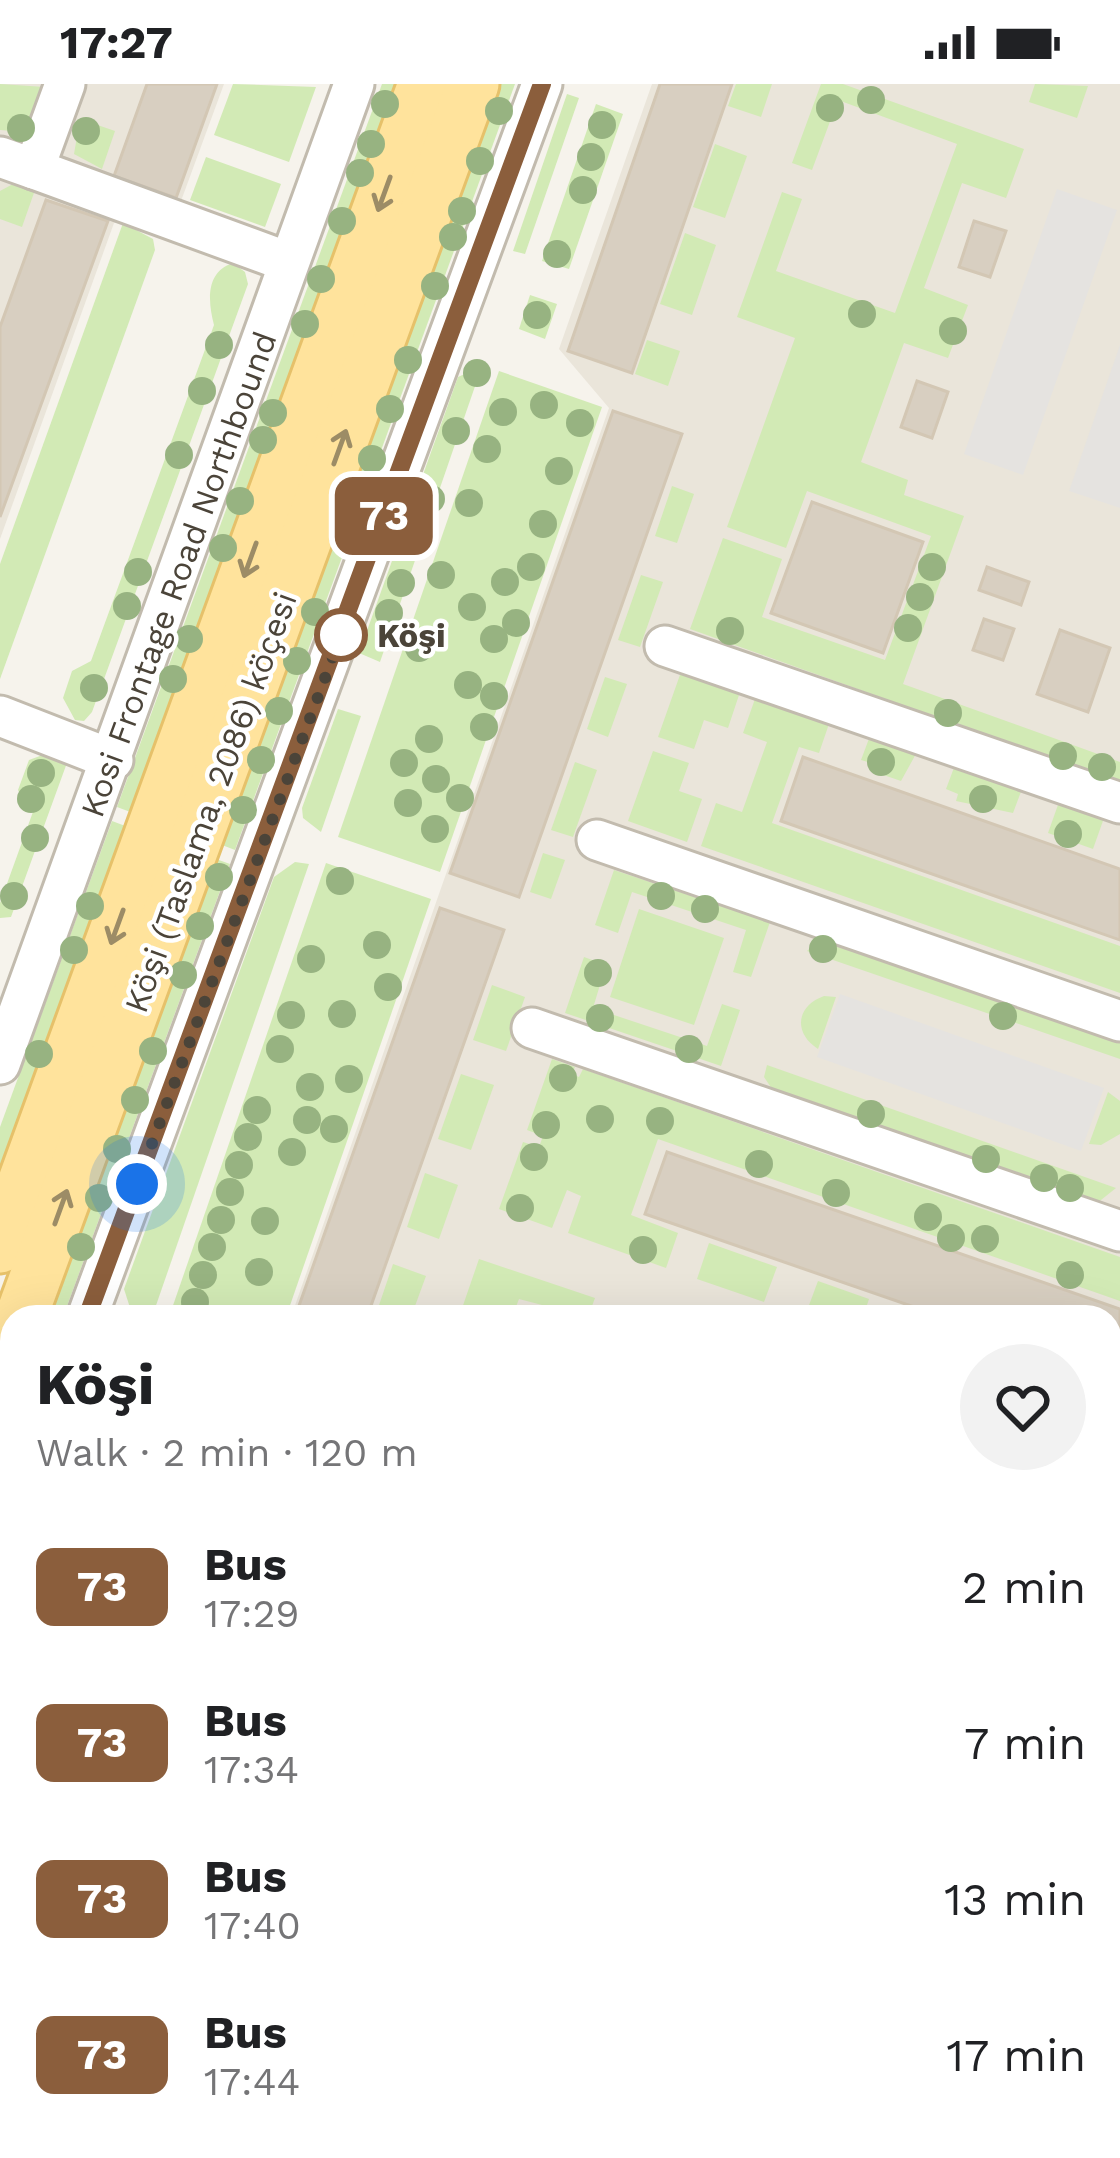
<!DOCTYPE html>
<html lang="en">
<head>
<meta charset="utf-8">
<style>
  :root { --surface:#fff; --page:#f2f2f2; --text:#202124; --muted:#757577 }
  body { margin:0; font-family:"Work Sans",sans-serif; background:var(--page); color:var(--text); height:100vh; display:flex; flex-direction:column; font-size:45px; white-space:nowrap }
  * { box-sizing:border-box; margin:0 }
  p { font-size:39px; color:var(--muted) }
  .icon { flex:none; width:66px; height:66px; fill:none; stroke:currentColor; stroke-width:2; stroke-linecap:round; stroke-linejoin:round }
  .map { position:relative; flex:1; overflow:hidden }
  .drawer { position:absolute; left:0px; top:1221px; width:1122px; height:855px; display:flex; flex-direction:column; background:var(--surface); border-radius:36px 36px 0 0; box-shadow:0 12px 48px #0002 }
  .drawer>* { flex:none }
  .badge { padding:0 24px; border-radius:18px; font-size:42px; line-height:78px }
  .you { position:absolute; width:60px; height:60px; margin:-30px; border:9px solid #fff; border-radius:50%; background:#1a73e8; box-shadow:0 0 0 18px #1a73e833 }
  .map>.badge { position:absolute; translate:-50% -50%; box-shadow:0 0 0 6px #fff }
  .round { display:grid; place-items:center; flex:none; width:126px; height:126px; border-radius:63px; background:var(--page) }
  .summary { display:flex; align-items:center; justify-content:space-between; height:204px; padding:0 36px }
  h1 { font-size:57px; font-weight:700; line-height:90px }
  ul { padding:0; list-style:none }
  li { display:flex; align-items:center; gap:36px; height:156px; padding:0 36px }
  li div { flex:1 }
  li b { display:block; font-size:45px }
  li em { font-style:normal }
  li .badge { min-width:132px; font-weight:700; text-align:center }
  .status { display:flex; justify-content:space-between; align-items:center; height:84px; padding:0 60px; background:var(--surface); direction:ltr }
  .status svg { height:33px; fill:currentColor }
  .map>svg:first-child { display:block }
</style>
</head>
<body>
<div class="status"><b>17:27</b><svg viewBox="0 0 49 12"><path d="M0 12V9h3v3zM5 12V6h3v6zM10 12V3h3v9zM15 12V0h3v12zM26 1h20v11H26zM47 4h2v5h-2z"/></svg></div>
<div class="map">
<svg width="1120" height="2074" viewBox="0 0 1120 2074">
  <rect width="100%" height="100%" fill="#f6f3ec"/>
  <!-- residential -->
  <g fill="#eae5da">
    <path d="M0,0H224L181,117L114,139L0,455Z"/>
    <path d="M652,0H1120V2074L1110,2054V1233H291L609,324L559,265Z"/>
  </g>
  <!-- green -->
  <g fill="#d2eab5">
    <path d="M0,0L45,3L25,48L0,46Z"/>
    <path d="M233,0L316,3L289,78L214,51Z"/>
    <path d="M382,0H400L133,729L117,723Z"/>
    <path d="M500,0H515L235,766L222,761Z"/>
    <path d="M736,0H772L761,33L728,22Z"/>
    <path d="M821,0H843L1024,65L1006,114L962,99L924,204L968,221L948,274L904,259L861,378L908,396L904,411L964,432L903,600L1120,678V699L690,545L723,454L782,475L762,533L885,576L931,452L807,407L786,464L727,443L795,254L737,233L782,108L802,115L776,187L895,229L957,60L838,16L812,86L792,79Z"/>
    <path d="M1035,0L1088,2L1077,34L1029,18Z"/>
    <path d="M567,10L579,14L525,170L513,167Z"/>
    <path d="M596,20L623,30L569,185L542,177Z"/>
    <path d="M80,35L115,47L102,85L74,70Z"/>
    <path d="M715,60L747,72L725,134L693,123Z"/>
    <path d="M206,73L281,100L265,143L190,116Z"/>
    <path d="M13,100L35,106L22,143L0,135V107Z"/>
    <path d="M123,139L153,155L155,166L0,595V480Z"/>
    <path d="M685,149L716,161L692,231L660,220Z"/>
    <path d="M233,179L245,188L248,200L92,628L84,637L75,636L63,614L72,587L91,577L214,241C208,218 205,188 233,179Z"/>
    <path d="M530,211L557,220L545,255L519,245Z"/>
    <path d="M647,256L680,267L668,302L635,290Z"/>
    <path d="M482,282L380,578L359,569L458,293Z"/>
    <path d="M499,287L602,323L440,788L338,753Z"/>
    <path d="M672,402L694,410L677,459L655,452Z"/>
    <path d="M641,491L663,498L640,563L618,556Z"/>
    <path d="M681,588L740,608L728,644L704,636L694,665L658,653Z"/>
    <path d="M605,593L627,600L608,653L587,645Z"/>
    <path d="M756,612L830,637L819,669L799,663L772,739L1120,862V909L701,762L716,719L742,728L767,658L743,649Z"/>
    <path d="M338,625L361,632L321,748L303,734L302,724Z"/>
    <path d="M870,652L917,668L901,697L869,686L871,679L861,676Z"/>
    <path d="M653,667L689,679L679,707L702,715L687,758L628,737Z"/>
    <path d="M48,669L68,676L11,833L0,834V819L34,725L24,720L18,706L29,676Z"/>
    <path d="M575,678L597,686L573,753L551,746Z"/>
    <path d="M955,681L1022,705L1013,729L956,717L958,710L946,705Z"/>
    <path d="M1059,718L1104,734L1093,765L1048,749Z"/>
    <path d="M112,737L128,743L0,1093V1043Z"/>
    <path d="M543,769L565,776L551,815L530,808Z"/>
    <path d="M216,775L230,780L63,1233H48Z"/>
    <path d="M295,778L309,780L152,1233H133L124,1205L274,793Z"/>
    <path d="M326,779L431,815L286,1233H169Z"/>
    <path d="M614,786L770,838L751,893L733,888L746,846L632,808L618,849L595,841Z"/>
    <path d="M639,825L724,854L694,941L610,913Z"/>
    <path d="M823,852L1120,953V975L807,867Z"/>
    <path d="M584,873L606,881L593,924L707,962L722,920L740,926L721,982L565,929Z"/>
    <path d="M492,901L525,913L506,967L473,956Z"/>
    <path d="M824,912L836,913L818,965C793,949 796,922 824,912Z"/>
    <path d="M552,975L575,983L572,990L579,993L583,985L1120,1173V1217L658,1055L631,1131L678,1149L666,1184L568,1149L581,1112L567,1106L552,1144L499,1125L523,1058L539,1063L543,1052L527,1046Z"/>
    <path d="M767,981L1116,1104L1096,1120L774,1008L764,993Z"/>
    <path d="M461,990L494,1001L471,1066L438,1055Z"/>
    <path d="M1108,1008L1120,1017V1050L1101,1061L1089,1060Z"/>
    <path d="M425,1089L458,1101L439,1155L407,1143Z"/>
    <path d="M709,1159L777,1183L764,1218L697,1195Z"/>
    <path d="M479,1175L595,1214L588,1233L519,1215L512,1233H459Z"/>
    <path d="M393,1180L426,1192L411,1233H375Z"/>
    <path d="M818,1197L869,1215L863,1233L805,1232Z"/>
    <path d="M1110,1392L1120,1396V1506L1110,1503Z"/>
    <path d="M12,1502V1622L0,1656V1535Z"/>
    <path d="M1120,1703V1928L1110,1925V1732Z"/>
    <path d="M0,1808L12,1812V1925L0,1920Z"/>
    <path d="M92,2064H263L291,2074H155L132,2066L129,2074H88Z"/>
    <path d="M420,2064H542L572,2074H449Z"/>
  </g>
  <!-- parking -->
  <g fill="#e5e3e0">
    <path d="M1057,105L1117,126L1023,391L964,370Z"/>
    <path d="M1120,261V424L1069,407Z"/>
    <path d="M840,910L1104,1004L1081,1067L817,973Z"/>
  </g>
  <!-- building -->
  <g fill="#d8cfc1" stroke="#d3c7b4" stroke-width="3">
    <path d="M147,0H217L176,114L114,92Z"/>
    <path d="M660,0H732L632,289L568,267Z"/>
    <path d="M46,116L108,137L0,433V243Z"/>
    <path d="M974,137L1006,147L990,193L959,183Z"/>
    <path d="M917,297L948,308L932,354L901,343Z"/>
    <path d="M613,327L682,350L519,813L450,789Z"/>
    <path d="M812,418L923,458L883,569L771,529Z"/>
    <path d="M987,483L1029,498L1021,521L979,506Z"/>
    <path d="M984,535L1014,545L1003,576L973,566Z"/>
    <path d="M1060,546L1110,564L1088,628L1037,610Z"/>
    <path d="M803,673L1120,785V856L781,737Z"/>
    <path d="M440,824L504,846L367,1233H295Z"/>
    <path d="M667,1068L1120,1225V1266L1111,1291L1110,1233H943L645,1130Z"/>
    <path d="M1110,1516L1120,1520V1568L1110,1565Z"/>
  </g>
  <g fill="none" stroke-linecap="round" stroke-linejoin="round">
    <!-- minor casing -->
    <g stroke="#c2bbae" stroke-width="45">
      <g id="minor">
        <path d="M0,73L34,85L65,0"/>
        <path d="M34,85L288,178"/>
        <path d="M665,562L1120,719"/>
        <path d="M0,632L113,676"/>
        <path d="M597,756L1120,937"/>
        <path d="M532,944L1120,1147"/>
        <path d="M0,980L354,0"/>
        <path d="M87,1233L542,0"/>
        <path d="M0,1472L12,1439"/>
        <path d="M1110,1596L1120,1599"/>
        <path d="M1115,2074L1120,2060"/>
      </g>
    </g>
    <!-- major casing -->
    <g stroke="#e6c16a" stroke-width="57">
      <g id="major">
        <path d="M0,1163L424,0"/>
        <path d="M21,1233L473,0"/>
        <path d="M0,1290L12,1257"/>
      </g>
    </g>
    <!-- minor -->
    <use href="#minor" stroke="#fff" stroke-width="39"/>
    <!-- major -->
    <use href="#major" stroke="#ffe39c" stroke-width="51"/>
  </g>
  <!-- trees -->
  <g fill="#97b381">
    <circle cx="871" cy="16" r="14"/>
    <circle cx="385" cy="20" r="14"/>
    <circle cx="830" cy="24" r="14"/>
    <circle cx="499" cy="27" r="14"/>
    <circle cx="602" cy="41" r="14"/>
    <circle cx="21" cy="44" r="14"/>
    <circle cx="86" cy="47" r="14"/>
    <circle cx="371" cy="60" r="14"/>
    <circle cx="591" cy="73" r="14"/>
    <circle cx="480" cy="77" r="14"/>
    <circle cx="360" cy="89" r="14"/>
    <circle cx="583" cy="106" r="14"/>
    <circle cx="462" cy="127" r="14"/>
    <circle cx="342" cy="137" r="14"/>
    <circle cx="453" cy="153" r="14"/>
    <circle cx="557" cy="170" r="14"/>
    <circle cx="321" cy="195" r="14"/>
    <circle cx="435" cy="202" r="14"/>
    <circle cx="862" cy="230" r="14"/>
    <circle cx="537" cy="231" r="14"/>
    <circle cx="305" cy="240" r="14"/>
    <circle cx="953" cy="247" r="14"/>
    <circle cx="219" cy="261" r="14"/>
    <circle cx="408" cy="276" r="14"/>
    <circle cx="477" cy="289" r="14"/>
    <circle cx="202" cy="307" r="14"/>
    <circle cx="544" cy="321" r="14"/>
    <circle cx="390" cy="325" r="14"/>
    <circle cx="503" cy="328" r="14"/>
    <circle cx="273" cy="329" r="14"/>
    <circle cx="580" cy="339" r="14"/>
    <circle cx="456" cy="347" r="14"/>
    <circle cx="263" cy="356" r="14"/>
    <circle cx="487" cy="365" r="14"/>
    <circle cx="179" cy="371" r="14"/>
    <circle cx="372" cy="375" r="14"/>
    <circle cx="559" cy="387" r="14"/>
    <circle cx="361" cy="403" r="14"/>
    <circle cx="431" cy="415" r="14"/>
    <circle cx="240" cy="417" r="14"/>
    <circle cx="469" cy="419" r="14"/>
    <circle cx="543" cy="440" r="14"/>
    <circle cx="343" cy="453" r="14"/>
    <circle cx="416" cy="457" r="14"/>
    <circle cx="223" cy="464" r="14"/>
    <circle cx="531" cy="483" r="14"/>
    <circle cx="932" cy="483" r="14"/>
    <circle cx="138" cy="488" r="14"/>
    <circle cx="441" cy="491" r="14"/>
    <circle cx="505" cy="498" r="14"/>
    <circle cx="401" cy="499" r="14"/>
    <circle cx="920" cy="513" r="14"/>
    <circle cx="127" cy="522" r="14"/>
    <circle cx="472" cy="523" r="14"/>
    <circle cx="315" cy="528" r="14"/>
    <circle cx="389" cy="529" r="14"/>
    <circle cx="516" cy="539" r="14"/>
    <circle cx="908" cy="544" r="14"/>
    <circle cx="730" cy="547" r="14"/>
    <circle cx="189" cy="555" r="14"/>
    <circle cx="494" cy="555" r="14"/>
    <circle cx="419" cy="564" r="14"/>
    <circle cx="297" cy="577" r="14"/>
    <circle cx="173" cy="595" r="14"/>
    <circle cx="468" cy="601" r="14"/>
    <circle cx="94" cy="604" r="14"/>
    <circle cx="494" cy="612" r="14"/>
    <circle cx="279" cy="627" r="14"/>
    <circle cx="948" cy="629" r="14"/>
    <circle cx="484" cy="643" r="14"/>
    <circle cx="429" cy="655" r="14"/>
    <circle cx="1063" cy="672" r="14"/>
    <circle cx="261" cy="676" r="14"/>
    <circle cx="881" cy="678" r="14"/>
    <circle cx="404" cy="679" r="14"/>
    <circle cx="1102" cy="683" r="14"/>
    <circle cx="41" cy="689" r="14"/>
    <circle cx="436" cy="695" r="14"/>
    <circle cx="460" cy="714" r="14"/>
    <circle cx="31" cy="715" r="14"/>
    <circle cx="983" cy="715" r="14"/>
    <circle cx="408" cy="719" r="14"/>
    <circle cx="243" cy="726" r="14"/>
    <circle cx="435" cy="745" r="14"/>
    <circle cx="1068" cy="750" r="14"/>
    <circle cx="35" cy="754" r="14"/>
    <circle cx="219" cy="793" r="14"/>
    <circle cx="340" cy="797" r="14"/>
    <circle cx="14" cy="812" r="14"/>
    <circle cx="661" cy="812" r="14"/>
    <circle cx="90" cy="822" r="14"/>
    <circle cx="705" cy="825" r="14"/>
    <circle cx="200" cy="842" r="14"/>
    <circle cx="377" cy="861" r="14"/>
    <circle cx="823" cy="865" r="14"/>
    <circle cx="74" cy="866" r="14"/>
    <circle cx="311" cy="875" r="14"/>
    <circle cx="598" cy="889" r="14"/>
    <circle cx="183" cy="891" r="14"/>
    <circle cx="388" cy="903" r="14"/>
    <circle cx="342" cy="930" r="14"/>
    <circle cx="291" cy="931" r="14"/>
    <circle cx="1003" cy="932" r="14"/>
    <circle cx="600" cy="934" r="14"/>
    <circle cx="280" cy="965" r="14"/>
    <circle cx="689" cy="965" r="14"/>
    <circle cx="153" cy="967" r="14"/>
    <circle cx="39" cy="970" r="14"/>
    <circle cx="563" cy="994" r="14"/>
    <circle cx="349" cy="995" r="14"/>
    <circle cx="310" cy="1003" r="14"/>
    <circle cx="135" cy="1016" r="14"/>
    <circle cx="257" cy="1026" r="14"/>
    <circle cx="871" cy="1030" r="14"/>
    <circle cx="600" cy="1035" r="14"/>
    <circle cx="307" cy="1036" r="14"/>
    <circle cx="660" cy="1037" r="14"/>
    <circle cx="546" cy="1041" r="14"/>
    <circle cx="334" cy="1045" r="14"/>
    <circle cx="248" cy="1053" r="14"/>
    <circle cx="117" cy="1065" r="14"/>
    <circle cx="292" cy="1068" r="14"/>
    <circle cx="534" cy="1073" r="14"/>
    <circle cx="986" cy="1075" r="14"/>
    <circle cx="759" cy="1080" r="14"/>
    <circle cx="239" cy="1081" r="14"/>
    <circle cx="1044" cy="1094" r="14"/>
    <circle cx="1070" cy="1104" r="14"/>
    <circle cx="230" cy="1108" r="14"/>
    <circle cx="836" cy="1109" r="14"/>
    <circle cx="99" cy="1114" r="14"/>
    <circle cx="520" cy="1124" r="14"/>
    <circle cx="928" cy="1133" r="14"/>
    <circle cx="221" cy="1136" r="14"/>
    <circle cx="265" cy="1137" r="14"/>
    <circle cx="951" cy="1154" r="14"/>
    <circle cx="985" cy="1155" r="14"/>
    <circle cx="81" cy="1163" r="14"/>
    <circle cx="212" cy="1163" r="14"/>
    <circle cx="643" cy="1166" r="14"/>
    <circle cx="259" cy="1188" r="14"/>
    <circle cx="203" cy="1191" r="14"/>
    <circle cx="1070" cy="1191" r="14"/>
    <circle cx="195" cy="1218" r="14"/>
  </g>
  <!-- one-way arrows -->
  <defs><path id="oneway-shaft" d="M-6 0H5M1.5-3L5.5 0L1.5 3" fill="none" stroke-width="1.6" stroke-linecap="round" stroke-linejoin="round" transform="scale(3)"/></defs>
  <g stroke="#9c8c66">
    <use href="#oneway-shaft" transform="translate(384 110) rotate(110)"/>
    <use href="#oneway-shaft" transform="translate(340 363) rotate(-70)"/>
    <use href="#oneway-shaft" transform="translate(250 476) rotate(110)"/>
    <use href="#oneway-shaft" transform="translate(117 843) rotate(110)"/>
    <use href="#oneway-shaft" transform="translate(61 1123) rotate(-70)"/>
  </g>
  <g fill="none" stroke-linecap="round" stroke-linejoin="round">
    <!-- line casing -->
    <g stroke="#fff" stroke-width="27">
      <path id="line" d="M87,1233L542,0"/>
    </g>
    <!-- line -->
    <use href="#line" stroke="#8b5e3c" stroke-width="18"/>
    <!-- walk -->
    <path stroke="#4b4439" stroke-width="12" stroke-dasharray="0 21.6" d="M137,1100L347,535L341,551"/>
  </g>
  <!-- markers -->
  <circle fill="#fff" stroke="#8b5e3c" stroke-width="6" cx="341" cy="551" r="24"/>
  <g text-anchor="middle" stroke-width="9" stroke-linejoin="round" paint-order="stroke">
    <!-- street labels -->
    <g font-size="33" fill="#4b4439" stroke="#fff">
      <text transform="translate(178 490) rotate(-70)" y="12">Kosi Frontage Road Northbound</text>
      <text transform="translate(210 718) rotate(-70)" y="12">Köşi (Taslama, 2086) köçesi</text>
    </g>
    <!-- stop labels -->
    <g font-size="33" font-weight="bold" fill="#4b4439" stroke="#fff" text-anchor="start">
      <text x="377" y="563">Köşi</text>
    </g>
  </g>
</svg>
<div class="you" style="left:137px;top:1100px"></div>
<b class="badge" style="left:384px;top:432px;background:#8b5e3c;color:#fff">73</b>
<section class="drawer">
<div class="summary"><div><h1>Köşi</h1><p>Walk · 2 min · 120 m</p></div><a class="round"><svg class="icon" aria-label="heart" viewBox="0 0 24 24"><path d="M12 20l-8-8c-3-5 5-10 8-4 3-6 11-1 8 4z"/></svg></a></div>
<ul>
<li><span class="badge" style="background:#8b5e3c;color:#fff">73</span><div><b>Bus</b><p>17:29</p></div><em>2 min</em></li>
<li><span class="badge" style="background:#8b5e3c;color:#fff">73</span><div><b>Bus</b><p>17:34</p></div><em>7 min</em></li>
<li><span class="badge" style="background:#8b5e3c;color:#fff">73</span><div><b>Bus</b><p>17:40</p></div><em>13 min</em></li>
<li><span class="badge" style="background:#8b5e3c;color:#fff">73</span><div><b>Bus</b><p>17:44</p></div><em>17 min</em></li>
</ul>
</section>
</div>
</body>
</html>
